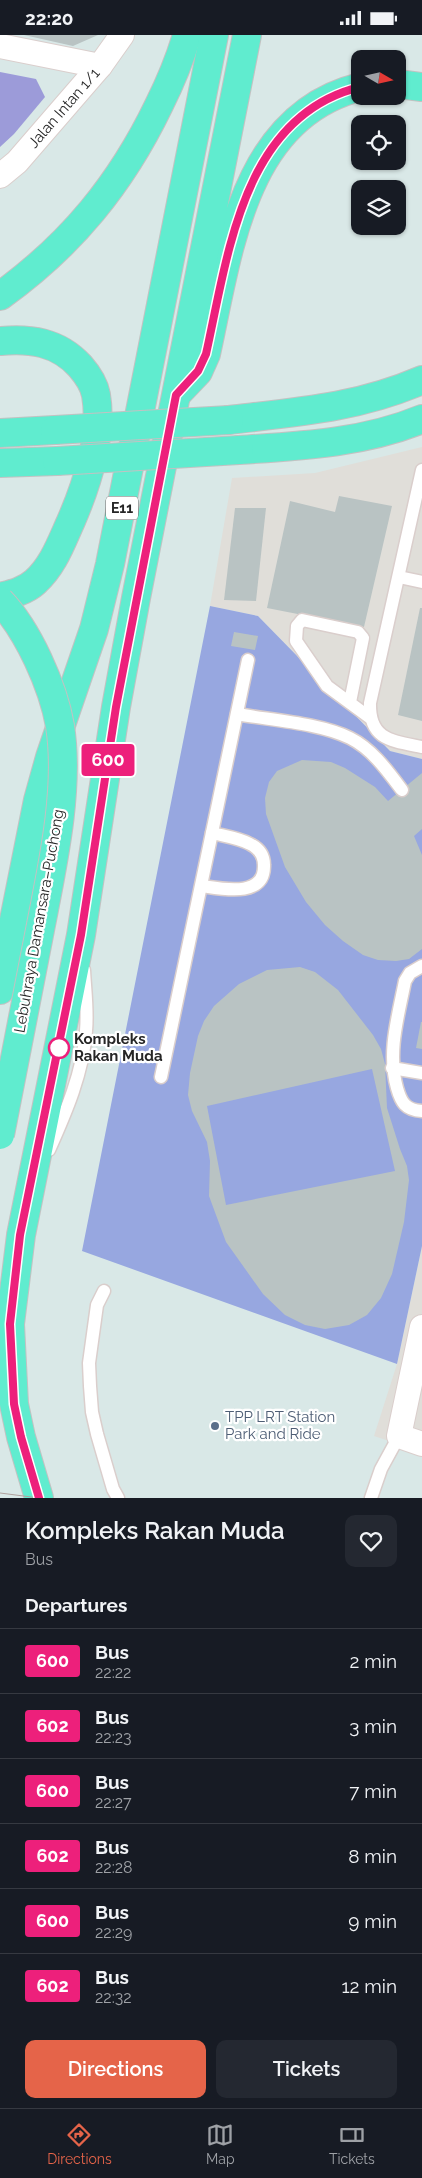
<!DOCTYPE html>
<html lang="en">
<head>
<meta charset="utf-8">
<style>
  :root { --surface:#171b24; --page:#242831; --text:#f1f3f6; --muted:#9ea1a6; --line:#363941; --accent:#e56449 }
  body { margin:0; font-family:Raleway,sans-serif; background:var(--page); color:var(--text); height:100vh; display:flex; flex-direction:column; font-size:19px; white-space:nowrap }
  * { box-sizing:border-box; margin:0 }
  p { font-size:16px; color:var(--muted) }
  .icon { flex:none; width:28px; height:28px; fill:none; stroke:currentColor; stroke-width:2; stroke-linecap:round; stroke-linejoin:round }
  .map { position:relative; height:1463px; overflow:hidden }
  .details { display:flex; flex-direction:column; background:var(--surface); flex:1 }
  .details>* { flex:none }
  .badge { padding:0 10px; border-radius:4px; font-size:18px; line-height:32px }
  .needle { width:32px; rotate:99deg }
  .buttons { position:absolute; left:351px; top:15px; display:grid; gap:10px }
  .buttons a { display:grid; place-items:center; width:55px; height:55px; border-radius:10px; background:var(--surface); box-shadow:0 1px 4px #0004; font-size:25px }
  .map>.badge { position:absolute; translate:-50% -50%; box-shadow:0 0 0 2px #fff }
  h2 { padding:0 25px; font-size:19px; line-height:45px }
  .round { display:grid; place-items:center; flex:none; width:52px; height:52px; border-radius:10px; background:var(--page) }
  .overview { display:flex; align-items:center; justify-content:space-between; height:85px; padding:0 25px }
  h1 { font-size:24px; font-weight:600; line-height:38px }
  .primary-button { display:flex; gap:10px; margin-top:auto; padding:10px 25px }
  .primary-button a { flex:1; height:58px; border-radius:10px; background:var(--accent); color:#fff; font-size:20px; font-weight:600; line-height:58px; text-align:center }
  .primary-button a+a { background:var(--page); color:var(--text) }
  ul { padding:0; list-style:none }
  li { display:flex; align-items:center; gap:15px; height:65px; padding:0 25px; border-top:1px solid var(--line) }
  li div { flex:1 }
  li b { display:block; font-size:19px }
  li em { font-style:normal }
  li .badge { min-width:55px; font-weight:700; text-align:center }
  .status { display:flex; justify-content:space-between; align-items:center; height:35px; padding:0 25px; background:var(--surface); direction:ltr }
  .status svg { height:14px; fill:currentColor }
  .menu { display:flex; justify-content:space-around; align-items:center; height:70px; border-top:1px solid var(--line); background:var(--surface); font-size:14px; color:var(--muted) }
  .menu a { display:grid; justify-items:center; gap:2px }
  .menu .selected { color:var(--accent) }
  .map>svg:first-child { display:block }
</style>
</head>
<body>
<div class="status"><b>22:20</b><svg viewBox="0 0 49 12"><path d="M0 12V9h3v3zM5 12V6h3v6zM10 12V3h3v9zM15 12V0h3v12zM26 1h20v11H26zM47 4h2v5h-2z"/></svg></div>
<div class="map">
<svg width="422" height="1463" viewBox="0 0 422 1463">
  <rect width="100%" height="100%" fill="#d9e8e7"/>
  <!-- industrial -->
  <g fill="#e0ded9">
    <path d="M422,412V724L390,716L258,581L210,571L232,443L315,438Z"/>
    <path d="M422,1211V1417L374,1401L397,1329Z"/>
  </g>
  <!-- green -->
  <path fill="#9c9bd9" d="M0,37L36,44L45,62L14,99L0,112Z"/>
  <!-- pitch -->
  <path fill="#97a7e0" d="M210,571L258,581L390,716L422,724V1211L397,1329L82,1216Z"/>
  <!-- building -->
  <g fill="#b9c3c3" fill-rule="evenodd">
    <path d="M24,0H98L73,11Z"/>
    <path d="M339,461L392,471L364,592L267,573L290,466L335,477Z"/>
    <path d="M235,473H266L256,566L224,565Z"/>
    <path d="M420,573H422V686L398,680Z"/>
    <path d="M234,597L258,601L255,615L231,611Z"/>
    <path d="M302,725L331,727L345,733L375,752L388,766L422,738V794L414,801L422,820V914L409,924L396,926L378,925L363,920L343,906L325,890L306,867L285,832L266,779L265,763L269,747L277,736Z"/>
    <path d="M300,932L315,937L338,955L373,1000L381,1014L385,1029L387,1073L400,1114L407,1131L409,1145L404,1187L392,1239L381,1263L367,1280L349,1290L325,1294L305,1290L285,1280L263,1259L226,1207L209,1161L210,1126L207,1107L192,1076L188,1060L190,1038L198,1001L204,986L214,971L239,949L267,935ZM372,1034L395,1136L226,1170L207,1071Z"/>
    <path d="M421,987H422V1014L416,1013Z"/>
  </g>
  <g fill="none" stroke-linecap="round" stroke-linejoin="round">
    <!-- service casing -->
    <g stroke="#dacecc" stroke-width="15">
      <g id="service">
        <path d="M422,435L370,668C369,705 392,706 422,712"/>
        <path d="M399,542L422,547"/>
        <path d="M350,667L363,603L358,597L302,585L297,591L296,606L327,651L369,682"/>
        <path d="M237,679C270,685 320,688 350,703C372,714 387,735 402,755"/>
        <path d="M202,851C223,854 265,863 264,830C264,820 258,813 250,809C239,803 224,801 212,798"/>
        <path d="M422,931L410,938L405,946C398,982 387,1017 397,1053C401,1067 405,1075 422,1076"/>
        <path d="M392,1033L422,1038"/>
        <path d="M161,1042L248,625"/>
        <path d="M49,1115C66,1077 83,1038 86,996C88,976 85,955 84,935"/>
        <path d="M104,1256L97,1270L89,1328L90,1351L92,1377L97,1399L113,1454L118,1463"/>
        <path d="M371,1463L381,1434L399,1401"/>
      </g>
    </g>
    <!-- minor casing -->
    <g stroke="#dacecc" stroke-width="26">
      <g id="minor">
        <path d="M0,11L100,31"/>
        <path d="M0,141L17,127L100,31L122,0"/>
        <path d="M422,1292L399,1401L422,1409"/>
      </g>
    </g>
    <!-- motorway casing -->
    <g stroke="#c2c2c2" stroke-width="30">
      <g id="motorway">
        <path d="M398,49L422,52"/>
        <path d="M0,261C71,210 121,149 159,70C170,48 180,24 187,0"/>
        <path d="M0,306C30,303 58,307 80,331C87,339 94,349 96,360C103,401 87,449 71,486C61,508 53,531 35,547C25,556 12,559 0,562"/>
        <path d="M177,359L198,337L206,319C228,220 242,81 360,52"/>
        <path d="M229,385C298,377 357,373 422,345"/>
        <path d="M0,398L55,395"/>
        <path d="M239,415C301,411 364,408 422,384"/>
        <path d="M0,428L57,426"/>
        <path d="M0,955L38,765L50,722L94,594L110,529L214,0"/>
        <path d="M39,1463L21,1402L14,1369L10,1289L21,1200L81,900L116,672L136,563L247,0"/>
      </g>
    </g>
    <!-- service -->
    <use href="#service" stroke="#fff" stroke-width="12"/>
    <!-- minor -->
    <use href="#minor" stroke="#fff" stroke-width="24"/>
    <!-- motorway -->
    <use href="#motorway" stroke="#60eccf" stroke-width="28"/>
    <!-- tram -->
    <path stroke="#afa19d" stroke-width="1" d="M0,1458L39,1463"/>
    <!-- motorway-bridge casing -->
    <g stroke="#c2c2c2" stroke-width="30" stroke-linecap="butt">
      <g id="motorway-bridge">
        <path d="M55,395L229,385"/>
        <path d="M57,426L239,415"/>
        <path d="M0,566C28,595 53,651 60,691C70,754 52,833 40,895C27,963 14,1031 0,1100"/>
      </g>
    </g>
    <!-- motorway-bridge -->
    <use href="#motorway-bridge" stroke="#60eccf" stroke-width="28"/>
  </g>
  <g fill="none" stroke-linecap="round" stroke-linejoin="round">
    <!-- line casing -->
    <g stroke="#fff" stroke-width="11">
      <path id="line" d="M39,1463L21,1402L14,1369L10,1289L20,1200L81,900L116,672L176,360L198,336L206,319C228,221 242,81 360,52"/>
    </g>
    <!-- line -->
    <use href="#line" stroke="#ed207b" stroke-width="8"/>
  </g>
  <!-- markers -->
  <circle fill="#fff" stroke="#ed207b" stroke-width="2.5" cx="59" cy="1013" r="10"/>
  <circle fill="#5c6f8a" stroke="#fff" stroke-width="2" cx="215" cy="1391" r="5"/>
  <g text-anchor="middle" stroke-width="4.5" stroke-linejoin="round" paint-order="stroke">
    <!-- shield labels -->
    <rect fill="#fff" stroke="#676767" stroke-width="1" x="106" y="461.5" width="32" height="23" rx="4"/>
    <g font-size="14" font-weight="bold" fill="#262626">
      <text x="122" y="478">E11</text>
    </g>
    <!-- street labels -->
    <g font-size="15" fill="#262626" stroke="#fff">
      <text transform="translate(64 73) rotate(-49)" y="5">Jalan Intan 1/1</text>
      <text transform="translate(39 886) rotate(-80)" y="5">Lebuhraya Damansara–Puchong</text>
    </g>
    <!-- stop labels -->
    <g font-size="15" font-weight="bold" fill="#262626" stroke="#fff" text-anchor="start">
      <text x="74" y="1009">Kompleks<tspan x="74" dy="17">Rakan Muda</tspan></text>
    </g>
    <!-- service labels -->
    <g font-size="15" fill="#4e5e75" stroke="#fff" text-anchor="start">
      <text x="225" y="1387">TPP LRT Station<tspan x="225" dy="17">Park and Ride</tspan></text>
    </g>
  </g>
</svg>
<div class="buttons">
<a><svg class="needle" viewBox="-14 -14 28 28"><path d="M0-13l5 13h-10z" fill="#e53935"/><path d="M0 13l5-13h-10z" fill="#9ea1a6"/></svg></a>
<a><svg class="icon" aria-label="locate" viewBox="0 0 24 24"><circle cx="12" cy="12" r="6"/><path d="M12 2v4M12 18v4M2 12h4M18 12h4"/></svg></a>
<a><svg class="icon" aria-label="layers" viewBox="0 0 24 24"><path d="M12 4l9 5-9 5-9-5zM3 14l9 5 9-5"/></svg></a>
</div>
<b class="badge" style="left:108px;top:725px;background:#ed207b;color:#fff">600</b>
</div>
<section class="details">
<div class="overview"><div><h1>Kompleks Rakan Muda</h1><p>Bus</p></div><a class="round"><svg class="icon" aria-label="heart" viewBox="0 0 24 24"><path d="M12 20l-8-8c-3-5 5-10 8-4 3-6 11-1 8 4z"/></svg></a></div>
<h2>Departures</h2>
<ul>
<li><span class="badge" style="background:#ed207b;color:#fff">600</span><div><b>Bus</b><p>22:22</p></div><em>2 min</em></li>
<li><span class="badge" style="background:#ed207b;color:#fff">602</span><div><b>Bus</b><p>22:23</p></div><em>3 min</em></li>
<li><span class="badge" style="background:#ed207b;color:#fff">600</span><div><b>Bus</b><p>22:27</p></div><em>7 min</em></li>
<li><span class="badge" style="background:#ed207b;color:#fff">602</span><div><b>Bus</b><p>22:28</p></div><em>8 min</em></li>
<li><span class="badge" style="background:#ed207b;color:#fff">600</span><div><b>Bus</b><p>22:29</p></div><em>9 min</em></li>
<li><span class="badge" style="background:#ed207b;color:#fff">602</span><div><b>Bus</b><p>22:32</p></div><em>12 min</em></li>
</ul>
<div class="primary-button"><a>Directions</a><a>Tickets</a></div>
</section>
<nav class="menu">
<a class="selected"><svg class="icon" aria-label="directions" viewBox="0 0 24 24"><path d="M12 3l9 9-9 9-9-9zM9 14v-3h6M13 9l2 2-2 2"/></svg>Directions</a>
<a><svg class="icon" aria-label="map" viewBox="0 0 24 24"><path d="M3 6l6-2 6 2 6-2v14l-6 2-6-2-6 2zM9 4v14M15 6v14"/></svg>Map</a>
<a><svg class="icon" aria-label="tickets" viewBox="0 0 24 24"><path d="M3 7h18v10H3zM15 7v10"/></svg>Tickets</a>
</nav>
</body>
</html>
